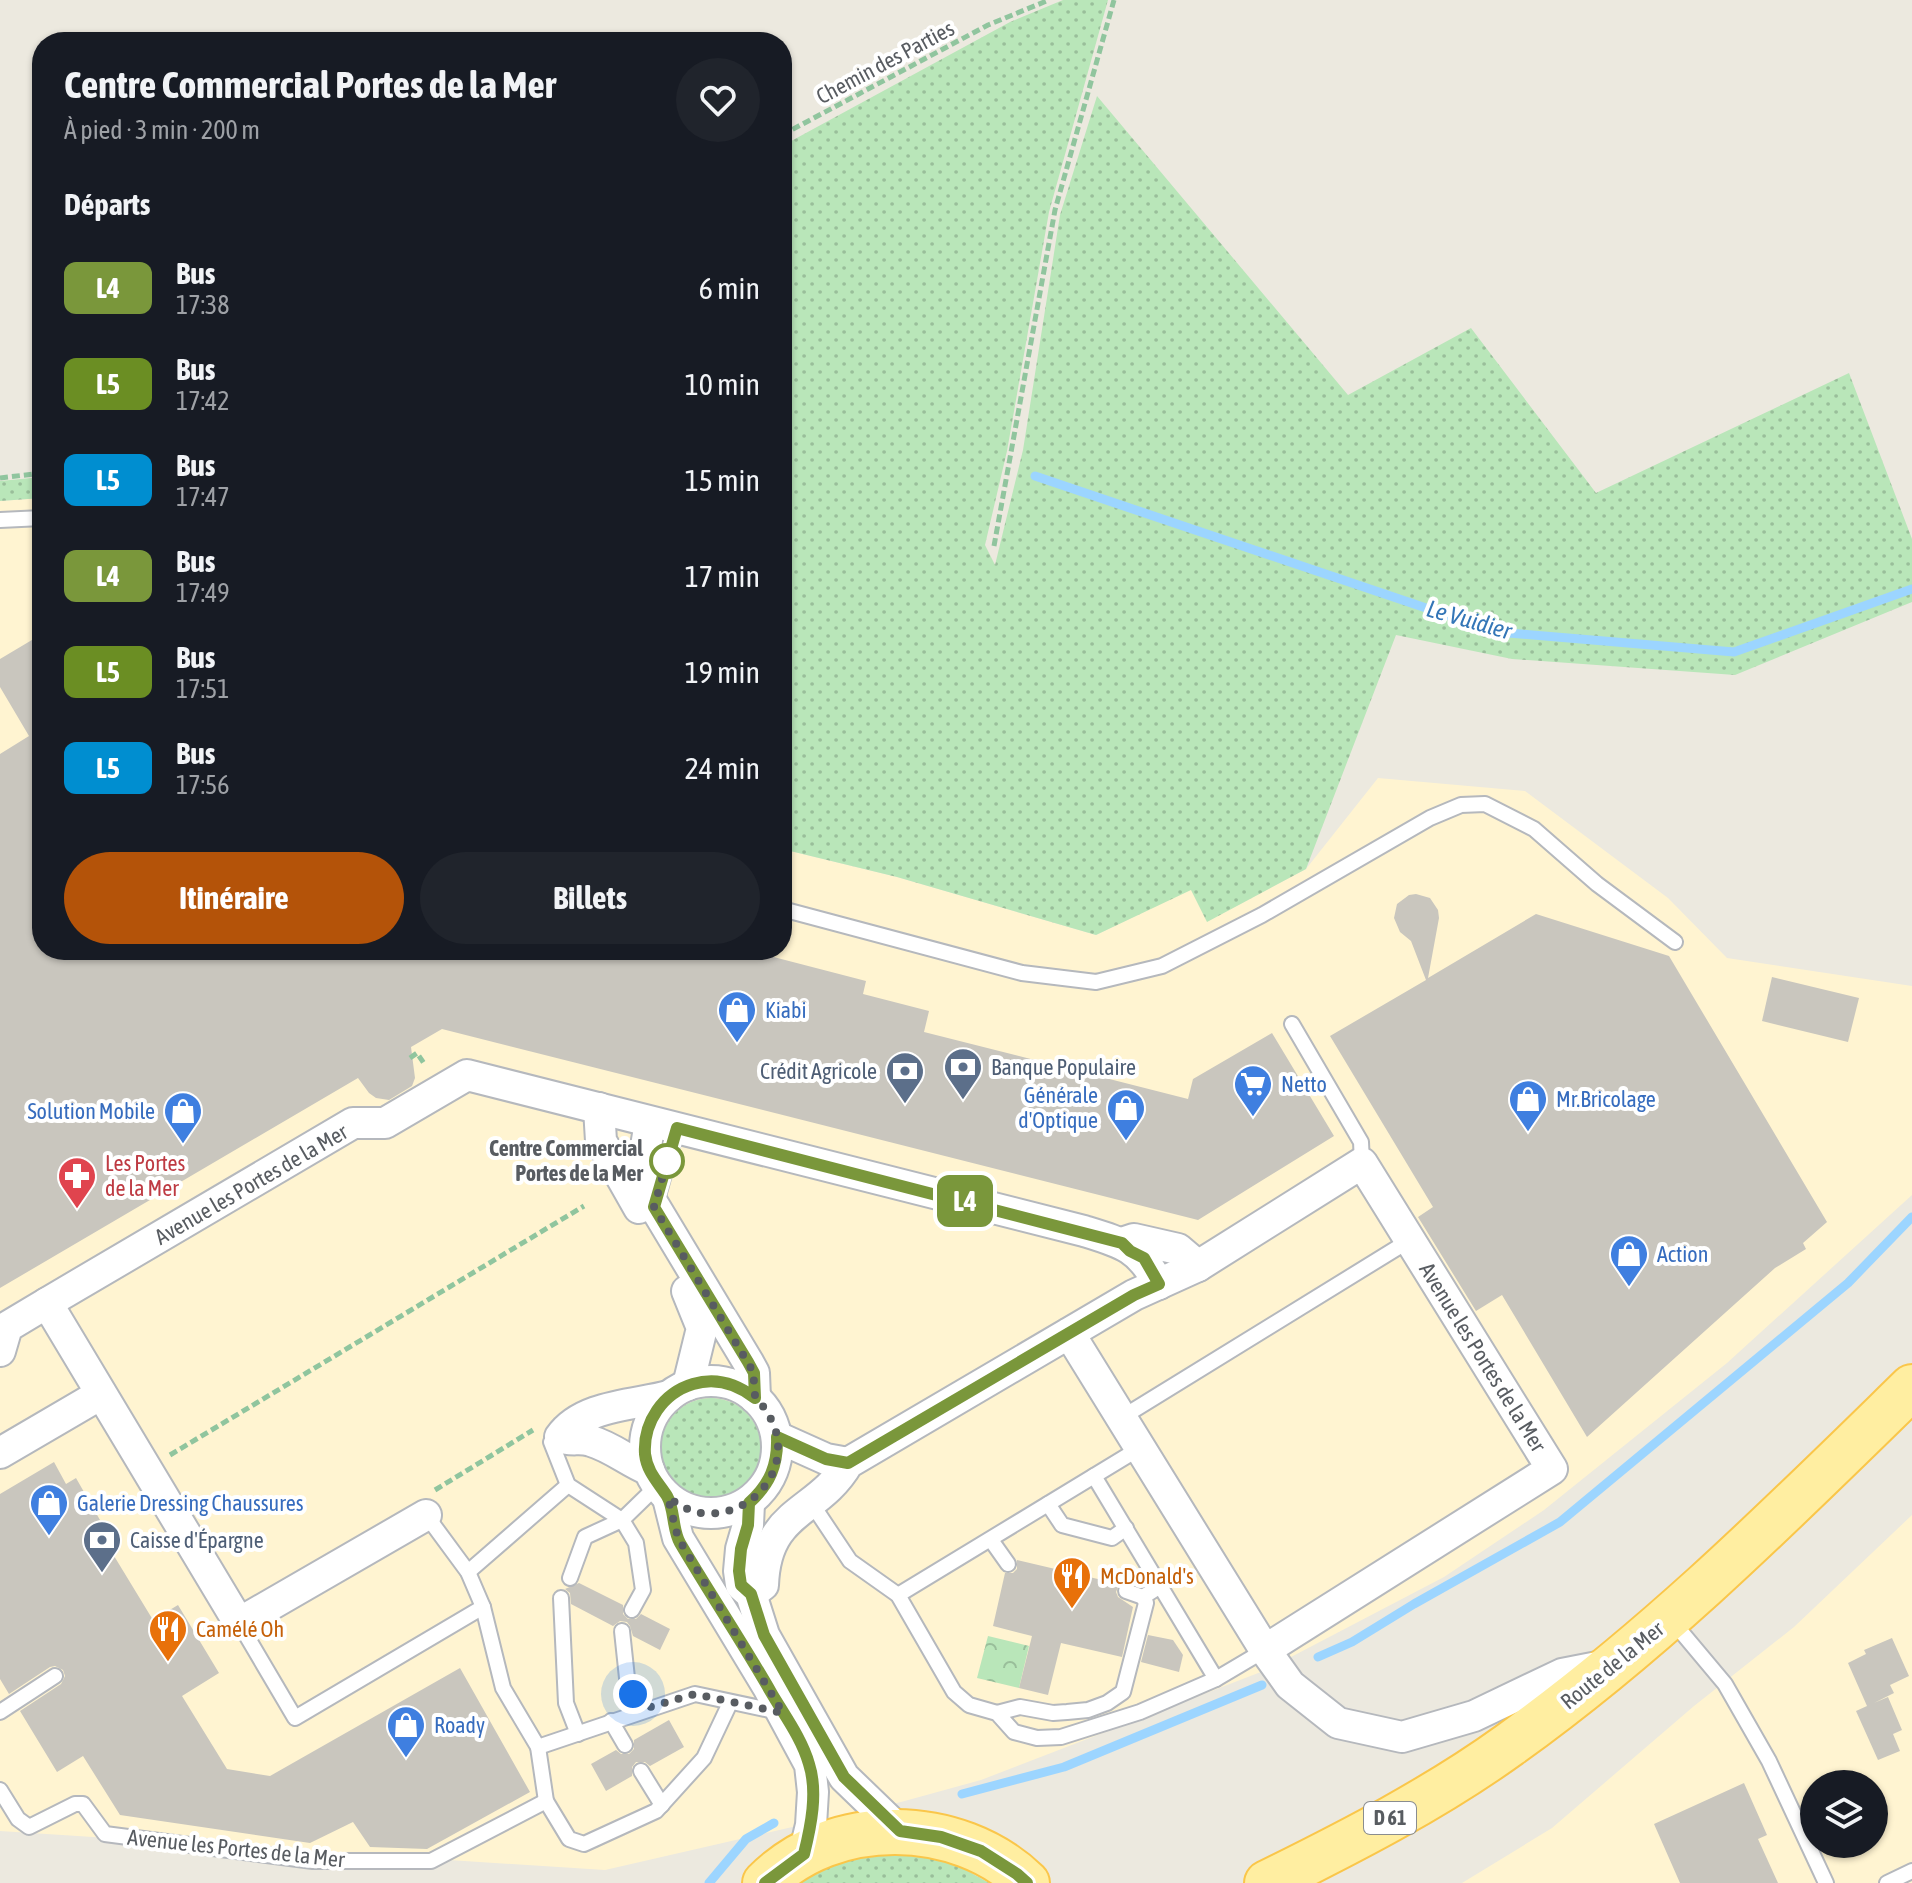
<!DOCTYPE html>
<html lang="fr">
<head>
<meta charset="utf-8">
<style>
  :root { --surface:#171b24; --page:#20242c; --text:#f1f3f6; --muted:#9ea1a6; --accent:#b45309 }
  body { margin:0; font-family:"Asap Condensed",sans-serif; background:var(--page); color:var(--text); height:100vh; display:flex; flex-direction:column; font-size:30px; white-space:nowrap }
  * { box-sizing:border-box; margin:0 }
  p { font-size:26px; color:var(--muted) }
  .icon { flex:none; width:44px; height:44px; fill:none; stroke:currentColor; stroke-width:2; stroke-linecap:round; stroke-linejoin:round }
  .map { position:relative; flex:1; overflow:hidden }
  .sheet { position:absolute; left:32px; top:32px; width:760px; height:928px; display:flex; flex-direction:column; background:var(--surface); border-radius:32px; box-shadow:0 2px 6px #0004 }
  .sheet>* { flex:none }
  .badge { padding:0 16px; border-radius:12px; font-size:28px; line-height:52px }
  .buttons { position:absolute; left:1800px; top:1770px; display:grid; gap:16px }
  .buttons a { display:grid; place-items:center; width:88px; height:88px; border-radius:50%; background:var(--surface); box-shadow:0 2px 6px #0004; font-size:40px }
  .you { position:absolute; width:40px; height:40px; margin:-20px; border:6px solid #fff; border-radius:50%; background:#1a73e8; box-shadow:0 0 0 12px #1a73e833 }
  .map>.badge { position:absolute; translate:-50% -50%; box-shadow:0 0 0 4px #fff }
  h2 { padding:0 32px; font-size:30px; line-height:72px }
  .round { display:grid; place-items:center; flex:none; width:84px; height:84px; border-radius:42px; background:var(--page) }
  .headline { display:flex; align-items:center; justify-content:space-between; height:136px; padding:0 32px }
  h1 { font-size:38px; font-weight:700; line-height:60px }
  .cta { display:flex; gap:16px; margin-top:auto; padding:16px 32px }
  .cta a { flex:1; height:92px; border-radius:48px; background:var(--accent); color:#fff; font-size:32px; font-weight:700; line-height:92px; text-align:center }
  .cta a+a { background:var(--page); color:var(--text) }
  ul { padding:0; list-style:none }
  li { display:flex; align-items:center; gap:24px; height:96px; padding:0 32px }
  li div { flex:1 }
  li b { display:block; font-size:30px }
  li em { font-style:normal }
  li .badge { min-width:88px; font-weight:700; text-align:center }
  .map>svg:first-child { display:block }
</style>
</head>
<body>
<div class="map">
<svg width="1912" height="1883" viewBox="0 0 1912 1883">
  <defs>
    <pattern id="grass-dots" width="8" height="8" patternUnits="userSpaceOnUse" patternTransform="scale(2)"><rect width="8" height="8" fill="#b9e6b9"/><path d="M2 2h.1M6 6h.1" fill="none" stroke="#99be9a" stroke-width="1.8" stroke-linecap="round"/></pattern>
    <pattern id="park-crowns" width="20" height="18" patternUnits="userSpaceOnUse" patternTransform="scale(2)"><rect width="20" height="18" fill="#b9e6b9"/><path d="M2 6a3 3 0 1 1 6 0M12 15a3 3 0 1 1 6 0" fill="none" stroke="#99be9a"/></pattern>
  </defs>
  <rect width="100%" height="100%" fill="#ece9df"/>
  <!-- commercial -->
  <g fill="#fff4d1" fill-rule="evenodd">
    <path d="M42,498V950H782V849L897,877L1096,935L1191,889L1208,921L1306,869L1378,778L1525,791L1668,898L1727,958L1912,986V1195L1727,1363L1544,1510L1444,1577L1266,1670L981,1780L901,1802L605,1870L0,1831V501Z"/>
    <path d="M1912,1515V1883H1462L1552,1828L1694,1706L1794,1627ZM1814,1784H1874V1844H1814Z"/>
  </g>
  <!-- grass -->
  <g fill="url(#grass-dots)">
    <path d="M1063,0H1108L1049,212L1007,451L985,545L995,565L1023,450L1060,215L1097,96L1348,395L1471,328L1596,493L1849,373L1912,539V602L1735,675L1512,659L1396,635L1306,869L1207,922L1191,890L1096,935L897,877L782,849V146L1010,22Z"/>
    <path d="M42,477V498L0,501V481Z"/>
    <circle cx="711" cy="1448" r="50"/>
    <path d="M895,1852L950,1861L989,1883H796L840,1860Z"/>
  </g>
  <!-- park -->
  <path fill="url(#park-crowns)" d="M988,1636L1029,1646L1019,1688L977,1678Z"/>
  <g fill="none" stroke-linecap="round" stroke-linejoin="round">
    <!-- stream -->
    <g stroke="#9cd5ff" stroke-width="9">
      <path d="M1035,476L1497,632L1734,652L1912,589"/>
      <path d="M1318,1657L1352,1642L1414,1604L1560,1522L1848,1283L1912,1217"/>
      <path d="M962,1794L1064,1767L1262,1685"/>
      <path d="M709,1883L746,1839L774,1823"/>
    </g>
  </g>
  <!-- building -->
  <g fill="#c9c6be">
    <path d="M42,634V950H758V953L866,981L863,994L929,1011L924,1032L1188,1099L1193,1079L1272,1033L1334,1136L1198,1220L442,1029L411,1047L415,1078L412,1086L389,1100L376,1098L369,1093L358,1078L0,1288V754L29,736L0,687V659Z"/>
    <path d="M1416,894L1430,898L1438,910L1439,918L1428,978L1536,914L1669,956L1827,1222L1803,1243L1806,1249L1775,1268L1587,1437L1502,1295L1476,1311L1418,1217L1433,1207L1330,1036L1426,980L1411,941L1400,932L1394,918L1397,904L1409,895Z"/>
    <path d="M1772,977L1859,998L1848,1042L1762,1021Z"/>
    <path d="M54,1462L66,1484L76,1478L100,1520L94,1523L153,1620L178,1605L219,1673L182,1696L227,1769L270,1776L460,1668L530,1792L427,1849L370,1847L353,1822L310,1843L120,1815L83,1756L57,1772L20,1711L61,1684L65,1676L63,1670L55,1666L50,1667L9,1694L0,1679V1494Z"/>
    <path d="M1017,1560L1119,1584L1116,1592L1118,1597L1133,1607L1122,1657L1061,1643L1048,1695L1019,1688L1032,1636L993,1626L1005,1573H1013L1017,1569Z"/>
    <path d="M579,1583L623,1605V1614L628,1619H636L641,1614L670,1629L660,1650L633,1636L630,1626L627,1622L620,1621L613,1626L571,1604L570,1593L565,1589Z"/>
    <path d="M1148,1635L1173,1640L1183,1655L1179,1672L1141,1662Z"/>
    <path d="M1892,1638L1909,1676L1890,1685L1894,1693L1874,1703L1888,1697L1902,1730L1893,1734L1900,1751L1878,1760L1856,1711L1867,1706L1848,1663L1866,1654L1864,1650Z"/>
    <path d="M669,1720L684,1747L650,1766L645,1762H636L632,1767V1776L606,1791L591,1764L616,1750L621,1754H629L634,1749V1740Z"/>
    <path d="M1744,1783L1767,1835L1758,1839L1778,1883H1680L1654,1824Z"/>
  </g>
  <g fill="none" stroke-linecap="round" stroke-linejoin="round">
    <!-- lane casing -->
    <g stroke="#b5b8bd" stroke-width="18">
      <g id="lane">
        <path d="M0,520L42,518"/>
        <path d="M782,909L1022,973L1096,982L1162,966L1262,915L1430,818L1461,805L1485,804L1534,829L1597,884L1675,942"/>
        <path d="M1292,1024L1361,1142L1362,1163"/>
        <path d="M656,1203L677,1128"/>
        <path d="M1121,1418L1410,1240"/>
        <path d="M551,1442L568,1485L622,1520L636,1543L643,1590L632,1610"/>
        <path d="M1094,1476L1216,1679"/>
        <path d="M810,1501L850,1561L898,1595L954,1692L969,1705L997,1713L1014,1732L1037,1738L1061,1737L1140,1712L1216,1679L1265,1650"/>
        <path d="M1048,1504L1062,1525L1112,1538L1126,1528"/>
        <path d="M991,1540L1008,1564"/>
        <path d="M468,1572L568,1485"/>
        <path d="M570,1578L585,1537L622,1520L657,1486"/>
        <path d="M1126,1591L1143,1597L1160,1586"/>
        <path d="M898,1595L1140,1448"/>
        <path d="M561,1598L566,1703L578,1734"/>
        <path d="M483,1607L503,1688L538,1747L695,1694L779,1712"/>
        <path d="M1673,1622L1725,1684L1769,1761L1826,1883"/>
        <path d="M239,1623L295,1718L483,1607L468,1572L426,1515"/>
        <path d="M622,1631L627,1678L640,1710"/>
        <path d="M0,1712L55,1676"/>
        <path d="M997,1713L1020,1707L1053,1713L1067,1712L1088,1710L1107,1703L1123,1692L1146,1603L1143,1597"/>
        <path d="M611,1721L625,1745"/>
        <path d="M538,1747L546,1801L569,1839L584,1844L656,1811L704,1758L730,1703"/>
        <path d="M641,1771L662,1805"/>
        <path d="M0,1790L18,1819L29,1827L75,1804H83L105,1834L313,1861H431L546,1801"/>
        <path d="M1887,1883L1912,1871"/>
      </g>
    </g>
    <!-- street casing -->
    <g stroke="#b5b8bd" stroke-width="34">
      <g id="street">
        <path d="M599,1108L601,1141L639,1208"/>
        <path d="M650,1122L641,1177L647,1194L748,1362L754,1373L755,1398"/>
        <path d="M1122,1243L1134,1239L1178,1249L1198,1266"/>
        <path d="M687,1291L702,1328L688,1385"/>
        <path d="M47,1303L239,1623L426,1515"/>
        <path d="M0,1351L7,1327L47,1303L353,1123H385L467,1075L1084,1231C1123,1243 1139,1247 1159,1284"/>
        <circle cx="711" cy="1447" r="66"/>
        <path d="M777,1437L826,1459L848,1463"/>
        <path d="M0,1453L101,1394"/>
        <path d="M649,1470C629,1462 612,1447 591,1441C580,1437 571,1442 560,1437C582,1405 635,1405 669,1396"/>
        <path d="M668,1498L678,1538L768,1687L810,1765L813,1792L811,1825L804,1854"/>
        <path d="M749,1503L748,1525L741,1549L739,1571L741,1585L751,1594L764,1635L844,1777L900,1831"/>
        <path d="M751,1594L763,1585C766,1508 818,1515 848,1463L1134,1295L1198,1266L1362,1163L1552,1469L1265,1650L1069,1333"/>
        <path d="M1265,1650L1290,1685L1338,1723L1402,1737L1474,1716L1562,1674L1608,1665"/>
      </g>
    </g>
    <!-- primary casing -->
    <g stroke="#fac64a" stroke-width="48">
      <g id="primary">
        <path d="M765,1883C833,1814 958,1816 1027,1883"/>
        <path d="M1267,1883C1350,1842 1434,1799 1509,1745C1656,1640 1783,1513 1912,1387"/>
      </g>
    </g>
    <!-- path -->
    <g stroke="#90c59e" stroke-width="5" stroke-dasharray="8 4" stroke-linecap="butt">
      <path d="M782,135L988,25L1049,0"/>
      <path d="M0,478L42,473"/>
      <path d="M994,546L1055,210L1114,0"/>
      <path d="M410,1058L417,1053L425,1065"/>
      <path d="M170,1455L584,1206"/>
      <path d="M435,1490L533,1430"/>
    </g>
    <!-- lane -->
    <use href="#lane" stroke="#fff" stroke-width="14"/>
    <!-- street -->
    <use href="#street" stroke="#fff" stroke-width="30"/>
    <!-- primary -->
    <use href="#primary" stroke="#ffeea1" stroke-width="44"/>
  </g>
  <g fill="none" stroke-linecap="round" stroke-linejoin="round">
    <!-- line casing -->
    <g stroke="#fff" stroke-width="18">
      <path id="line" d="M765,1883L804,1854C811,1826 818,1792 809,1764C802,1739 785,1716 772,1694C743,1643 710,1594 680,1543C672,1529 675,1510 667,1496C658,1482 647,1472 645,1454C643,1422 663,1393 693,1384C716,1377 737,1384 755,1398L754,1373L748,1362L654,1207L677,1128L1122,1243L1130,1251L1144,1258L1159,1284L1134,1295L848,1463L826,1459L777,1437C778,1465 770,1484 749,1503L748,1525L741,1549L739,1571L741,1585L751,1594L764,1635L844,1777L900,1831L941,1837L981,1851L1017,1874L1027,1883"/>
    </g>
    <!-- line -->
    <use href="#line" stroke="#7a973b" stroke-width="12"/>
    <!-- walk -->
    <path stroke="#585c61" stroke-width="8" stroke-dasharray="0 14.4" d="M633,1694L640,1710L695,1694L783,1713L678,1538L668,1498C679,1504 689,1512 702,1513C745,1518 785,1481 777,1436C775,1426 770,1416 764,1408C762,1404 758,1402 756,1398C753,1392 754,1380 754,1373L654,1207L670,1151L667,1161"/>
  </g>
  <!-- icons -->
  <defs>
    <g id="shop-pin" transform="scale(2)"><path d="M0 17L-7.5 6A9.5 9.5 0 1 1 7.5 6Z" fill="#3f7fe0" stroke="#fff"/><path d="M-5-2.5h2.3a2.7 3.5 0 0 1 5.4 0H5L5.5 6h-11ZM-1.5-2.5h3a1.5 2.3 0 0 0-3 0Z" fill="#fff"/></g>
    <g id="bank-pin" transform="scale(2)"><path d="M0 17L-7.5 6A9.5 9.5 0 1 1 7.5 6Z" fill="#5c6f8a" stroke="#fff"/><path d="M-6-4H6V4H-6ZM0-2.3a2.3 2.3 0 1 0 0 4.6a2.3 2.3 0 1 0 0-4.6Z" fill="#fff"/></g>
    <g id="supermarket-pin" transform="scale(2)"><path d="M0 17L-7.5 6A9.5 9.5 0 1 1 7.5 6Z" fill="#3f7fe0" stroke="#fff"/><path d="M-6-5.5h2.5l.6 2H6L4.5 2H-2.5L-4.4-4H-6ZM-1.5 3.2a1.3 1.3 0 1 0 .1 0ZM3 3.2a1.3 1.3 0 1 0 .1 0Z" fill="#fff"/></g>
    <g id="pharmacy-pin" transform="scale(2)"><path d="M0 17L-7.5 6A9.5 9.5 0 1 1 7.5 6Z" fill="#e0444e" stroke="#fff"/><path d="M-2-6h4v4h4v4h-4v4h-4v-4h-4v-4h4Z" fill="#fff"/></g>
    <g id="restaurant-pin" transform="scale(2)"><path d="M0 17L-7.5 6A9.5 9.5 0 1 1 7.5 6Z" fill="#e8710a" stroke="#fff"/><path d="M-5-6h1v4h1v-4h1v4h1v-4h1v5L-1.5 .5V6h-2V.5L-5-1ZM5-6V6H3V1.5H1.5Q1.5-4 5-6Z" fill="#fff"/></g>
  </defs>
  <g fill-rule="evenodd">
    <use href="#shop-pin" x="737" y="1010"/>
    <use href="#bank-pin" x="963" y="1067"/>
    <use href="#bank-pin" x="905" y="1071"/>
    <use href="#supermarket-pin" x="1253" y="1084"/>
    <use href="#shop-pin" x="1528" y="1099"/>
    <use href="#shop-pin" x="1126" y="1108"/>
    <use href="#shop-pin" x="183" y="1111"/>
    <use href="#pharmacy-pin" x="77" y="1176"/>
    <use href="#shop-pin" x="1629" y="1254"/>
    <use href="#shop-pin" x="49" y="1503"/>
    <use href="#bank-pin" x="102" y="1540"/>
    <use href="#restaurant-pin" x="1072" y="1576"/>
    <use href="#restaurant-pin" x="168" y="1629"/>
    <use href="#shop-pin" x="406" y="1725"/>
  </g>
  <!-- markers -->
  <circle fill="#fff" stroke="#7a973b" stroke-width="4" cx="667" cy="1161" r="16"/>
  <g text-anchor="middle" stroke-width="8" stroke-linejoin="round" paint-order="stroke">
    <!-- shield labels -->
    <rect fill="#fff" stroke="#8a8d90" stroke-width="2" x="1364" y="1802" width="52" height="32" rx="6"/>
    <g font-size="20" font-weight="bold" fill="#585c61">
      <text x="1390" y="1825">D 61</text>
    </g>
    <!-- street labels -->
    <g font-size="22" fill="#585c61" stroke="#fff">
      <text transform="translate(885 62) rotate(-28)" y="8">Chemin des Parties</text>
      <text transform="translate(251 1184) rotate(-30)" y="8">Avenue les Portes de la Mer</text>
      <text transform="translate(1483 1357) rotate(58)" y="8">Avenue les Portes de la Mer</text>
      <text transform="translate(1612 1665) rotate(-39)" y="8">Route de la Mer</text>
      <text transform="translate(236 1848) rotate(6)" y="8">Avenue les Portes de la Mer</text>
    </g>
    <!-- shop labels -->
    <g font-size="22" fill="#366cbe" stroke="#fff" text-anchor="start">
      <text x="765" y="1018">Kiabi</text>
      <text x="1281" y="1092">Netto</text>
      <text x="1098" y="1103" text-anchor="end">Générale<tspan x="1098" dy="25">d'Optique</tspan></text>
      <text x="1556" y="1107">Mr.Bricolage</text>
      <text x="155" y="1119" text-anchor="end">Solution Mobile</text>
      <text x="1657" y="1262">Action</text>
      <text x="77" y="1511">Galerie Dressing Chaussures</text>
      <text x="434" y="1733">Roady</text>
    </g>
    <!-- service labels -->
    <g font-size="22" fill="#4e5e75" stroke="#fff" text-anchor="start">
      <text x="991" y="1075">Banque Populaire</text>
      <text x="877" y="1079" text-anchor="end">Crédit Agricole</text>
      <text x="130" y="1548">Caisse d'Épargne</text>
    </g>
    <!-- stop labels -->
    <g font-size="22" font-weight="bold" fill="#585c61" stroke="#fff" text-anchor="end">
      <text x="643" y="1156">Centre Commercial<tspan x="643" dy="25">Portes de la Mer</tspan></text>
    </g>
    <!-- health labels -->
    <g font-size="22" fill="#be3a42" stroke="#fff" text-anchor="start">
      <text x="105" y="1171">Les Portes<tspan x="105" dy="25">de la Mer</tspan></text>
    </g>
    <!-- food labels -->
    <g font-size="22" fill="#c56008" stroke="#fff" text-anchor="start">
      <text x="1100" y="1584">McDonald's</text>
      <text x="196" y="1637">Camélé Oh</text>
    </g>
    <!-- water labels -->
    <g font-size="24" font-style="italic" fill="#3476b7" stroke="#fff">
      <text transform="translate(1469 620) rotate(16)" y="8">Le Vuidier</text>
    </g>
  </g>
</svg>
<div class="buttons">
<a><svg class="icon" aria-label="layers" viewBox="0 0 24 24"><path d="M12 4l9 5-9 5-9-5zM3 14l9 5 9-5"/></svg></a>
</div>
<div class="you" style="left:633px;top:1694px"></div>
<b class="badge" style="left:965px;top:1201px;background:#7a973b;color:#fff">L4</b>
<section class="sheet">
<div class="headline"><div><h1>Centre Commercial Portes de la Mer</h1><p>À pied · 3 min · 200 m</p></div><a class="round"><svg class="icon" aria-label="heart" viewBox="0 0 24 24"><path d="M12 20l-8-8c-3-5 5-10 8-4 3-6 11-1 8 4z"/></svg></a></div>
<h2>Départs</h2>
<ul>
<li><span class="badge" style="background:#7a973b;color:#fff">L4</span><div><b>Bus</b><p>17:38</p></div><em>6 min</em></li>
<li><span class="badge" style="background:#6b8e23;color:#fff">L5</span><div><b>Bus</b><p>17:42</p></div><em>10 min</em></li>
<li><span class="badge" style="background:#008ed0;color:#fff">L5</span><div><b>Bus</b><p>17:47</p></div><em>15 min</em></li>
<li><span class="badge" style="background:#7a973b;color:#fff">L4</span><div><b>Bus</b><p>17:49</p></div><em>17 min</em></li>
<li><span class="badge" style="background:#6b8e23;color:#fff">L5</span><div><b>Bus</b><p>17:51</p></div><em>19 min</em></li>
<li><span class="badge" style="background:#008ed0;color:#fff">L5</span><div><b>Bus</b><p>17:56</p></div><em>24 min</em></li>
</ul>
<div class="cta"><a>Itinéraire</a><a>Billets</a></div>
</section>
</div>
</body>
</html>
